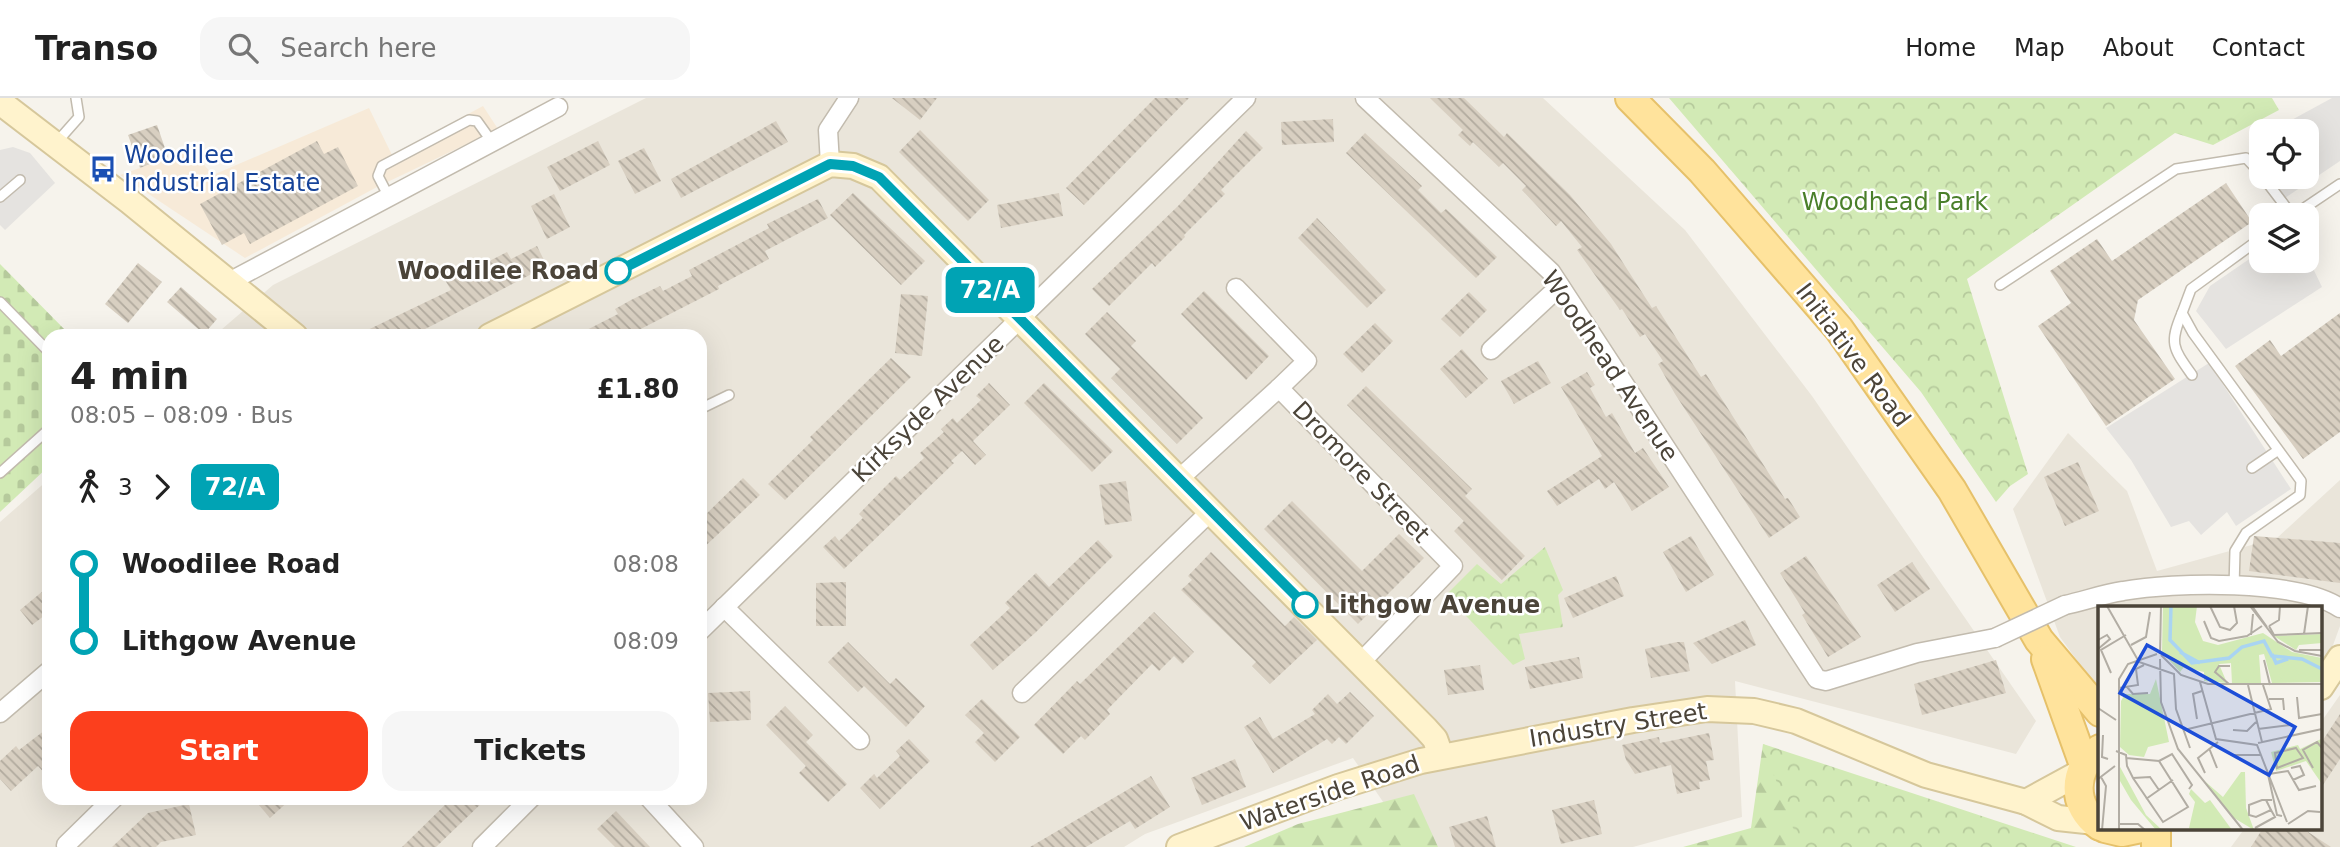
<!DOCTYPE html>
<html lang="en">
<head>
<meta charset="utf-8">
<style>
  :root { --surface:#fff; --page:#f6f6f6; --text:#222; --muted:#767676; --line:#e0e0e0; --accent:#fc3f1d }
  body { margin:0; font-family:"DejaVu Sans",sans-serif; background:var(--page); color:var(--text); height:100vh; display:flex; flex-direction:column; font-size:26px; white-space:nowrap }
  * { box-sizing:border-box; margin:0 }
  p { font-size:23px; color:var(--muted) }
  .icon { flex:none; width:38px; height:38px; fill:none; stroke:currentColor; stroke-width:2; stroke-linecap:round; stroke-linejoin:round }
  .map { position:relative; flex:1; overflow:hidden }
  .sheet { position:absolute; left:42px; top:231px; width:665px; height:476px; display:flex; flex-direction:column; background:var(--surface); border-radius:21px; box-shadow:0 7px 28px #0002 }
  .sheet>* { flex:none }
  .badge { padding:0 14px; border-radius:10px; font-size:24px; line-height:46px }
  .buttons { position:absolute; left:2249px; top:21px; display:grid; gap:14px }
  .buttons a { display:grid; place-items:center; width:70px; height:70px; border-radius:14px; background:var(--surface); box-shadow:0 7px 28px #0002; font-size:35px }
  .map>.badge { position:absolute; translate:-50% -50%; box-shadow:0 0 0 4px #fff }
  .legs { display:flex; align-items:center; gap:10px; height:77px; padding:0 28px; font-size:23px }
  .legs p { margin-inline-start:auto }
  .overview { display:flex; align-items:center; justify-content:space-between; height:119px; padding:0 28px }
  h1 { font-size:38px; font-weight:700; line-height:52px }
  .button { display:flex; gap:14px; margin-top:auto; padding:14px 28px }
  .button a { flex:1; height:80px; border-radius:21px; background:var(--accent); color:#fff; font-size:28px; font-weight:700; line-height:80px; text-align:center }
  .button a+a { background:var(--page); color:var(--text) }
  ul { padding:0 28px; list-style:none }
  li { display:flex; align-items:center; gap:24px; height:77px; font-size:26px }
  li i { display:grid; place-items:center; width:10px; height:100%; margin:0 9px; background:currentColor }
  li i::after { content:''; width:18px; height:18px; margin:-9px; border:5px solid; border-radius:50%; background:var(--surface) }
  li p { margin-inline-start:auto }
  li:first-child i { background:linear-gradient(#0000 50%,currentColor 0) }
  li:last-child i { background:linear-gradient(currentColor 50%,#0000 0) }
  header { display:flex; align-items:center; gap:42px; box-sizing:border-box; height:98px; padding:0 35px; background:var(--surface); border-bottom:2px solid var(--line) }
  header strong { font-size:33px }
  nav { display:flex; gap:38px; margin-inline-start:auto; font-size:24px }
  .search { width:490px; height:63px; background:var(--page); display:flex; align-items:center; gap:18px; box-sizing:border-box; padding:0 24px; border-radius:21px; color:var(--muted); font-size:26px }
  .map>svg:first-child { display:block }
</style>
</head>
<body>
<header>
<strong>Transo</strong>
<div class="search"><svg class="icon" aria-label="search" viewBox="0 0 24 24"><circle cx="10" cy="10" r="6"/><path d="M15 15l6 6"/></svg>Search here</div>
<nav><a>Home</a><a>Map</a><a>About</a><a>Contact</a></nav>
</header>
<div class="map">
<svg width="2340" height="749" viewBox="0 0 2340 749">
  <defs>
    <pattern id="forest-firs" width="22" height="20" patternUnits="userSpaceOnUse" patternTransform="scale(1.75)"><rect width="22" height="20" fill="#d2eab5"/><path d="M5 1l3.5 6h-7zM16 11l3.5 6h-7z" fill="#b6ca9c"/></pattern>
    <pattern id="cemetery-stones" width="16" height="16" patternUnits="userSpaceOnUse" patternTransform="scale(1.75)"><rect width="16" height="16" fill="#d2eab5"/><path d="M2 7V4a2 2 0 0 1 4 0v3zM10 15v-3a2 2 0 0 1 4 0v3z" fill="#b6ca9c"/></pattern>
    <pattern id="park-crowns" width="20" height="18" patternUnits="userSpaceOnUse" patternTransform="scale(1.75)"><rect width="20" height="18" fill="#d2eab5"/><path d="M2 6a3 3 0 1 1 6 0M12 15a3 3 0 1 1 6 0" fill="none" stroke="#b6ca9c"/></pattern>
    <pattern id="building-back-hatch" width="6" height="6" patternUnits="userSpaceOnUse" patternTransform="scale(1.75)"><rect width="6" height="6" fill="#d8cfc1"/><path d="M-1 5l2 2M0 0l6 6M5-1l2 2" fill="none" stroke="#b1aa9e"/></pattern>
  </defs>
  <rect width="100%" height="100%" fill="#f6f3ec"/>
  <!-- residential -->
  <g fill="#eae5da">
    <path d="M646,0H1543L1685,132L1812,298L2036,623L2016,656L1735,583L1742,719L1633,749H1414L1353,660L1145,736L1124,749H0V424L49,381V700H700V238H214L273,187Z"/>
    <path d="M2068,335L2127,393L2157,473L2277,440L2340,382V528L2324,572L2321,575V509H2100V594L2060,539L2013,411Z"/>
    <path d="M2340,597V749H2231L2245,730H2321V624Z"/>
  </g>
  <!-- commercial -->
  <path fill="#f7ead8" d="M483,8L498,31L377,89L245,160L120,77L191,52L213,77L369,10L392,57Z"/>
  <!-- forest -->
  <g fill="url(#forest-firs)">
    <path d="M1763,646L1926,719L1969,749H1683L1751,730Z"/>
    <path d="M1414,696L1438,749H1244L1298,726Z"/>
  </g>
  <!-- cemetery -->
  <path fill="url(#cemetery-stones)" d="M0,166L71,238H49V368L0,414Z"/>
  <!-- park -->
  <g fill="url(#park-crowns)">
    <path d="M1669,0H2272L2279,12L2213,47L2175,35L1967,181L2028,376L2010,388L1996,404L1921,294Z"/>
    <path d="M1545,449L1563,492L1558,497L1563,529L1519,536L1525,561L1513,567L1446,497L1477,466L1501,486Z"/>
    <path d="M1763,646L2076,749H1800Z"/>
  </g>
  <!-- parking -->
  <g fill="#e5e3e0">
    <path d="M2332,0H2340V63L2285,100L2269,79H2306V33H2271Z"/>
    <path d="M13,49L30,55L55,85L5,132L0,127V52Z"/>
    <path d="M2261,153V163H2306L2307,158L2322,189L2226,251L2196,213L2210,188Z"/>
    <path d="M2209,265L2291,391L2236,428L2227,414L2201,437L2189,423L2171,429L2131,362L2106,330Z"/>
  </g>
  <!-- building -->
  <g fill="url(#building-back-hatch)">
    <path d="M892,0H937L920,22Z"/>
    <path d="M1155,0H1189L1084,107L1066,90Z"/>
    <path d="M1430,0H1464L1504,39L1507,35L1570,97L1611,146L1652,210L1656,208L1701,279L1706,276L1785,401L1788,400L1800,419L1769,440L1675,296L1658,266L1663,263L1645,236L1640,239L1622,211L1620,212L1577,152L1582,149L1561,123L1556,128L1522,92L1526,88L1503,65L1499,69L1473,44L1470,48L1458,37L1463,32Z"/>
    <path d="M1333,21L1334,44L1282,47L1281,24Z"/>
    <path d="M776,23L788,44L681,100L671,81Z"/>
    <path d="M157,27L168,59L140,70L128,37Z"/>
    <path d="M920,32L989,102L968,123L899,54Z"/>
    <path d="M1246,33L1263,50L1221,92L1225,96L1184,137L1185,139L1155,169L1152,165L1109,208L1092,191L1178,108Z"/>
    <path d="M1365,35L1422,88L1418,92L1441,115L1446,111L1497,159L1476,180L1346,55Z"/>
    <path d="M317,43L324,56L338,49L358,88L250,146L244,135L222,147L200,106Z"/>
    <path d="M598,43L610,67L560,93L547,69Z"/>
    <path d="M644,50L661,83L635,96L618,63Z"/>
    <path d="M2226,85L2252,124L2138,202L2134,222L2175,281L2106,328L2038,228L2071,205L2050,173L2097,141L2112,163Z"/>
    <path d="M853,95L925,163L901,187L830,117Z"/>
    <path d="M1059,95L1063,118L1001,130L997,107Z"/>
    <path d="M554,96L570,129L547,141L531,108Z"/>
    <path d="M818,101L828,120L765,153L769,161L718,188L719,191L627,238H575L618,216L615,211L631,202L660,188L663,193L692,178L689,172L769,130L767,126Z"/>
    <path d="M1317,120L1386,192L1367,210L1298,140Z"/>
    <path d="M537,148L547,168L437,225L411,238H355L451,192L445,182L468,170L470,173L507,154L511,161Z"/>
    <path d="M138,165L162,184L128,225L105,206Z"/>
    <path d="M181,189L217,221L204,236L167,204Z"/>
    <path d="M1204,193L1269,258L1246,282L1181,216Z"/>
    <path d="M1469,194L1487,212L1460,239L1441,221Z"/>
    <path d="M901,196L928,198L922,258L895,255Z"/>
    <path d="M1107,214L1136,243L1131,248L1203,320L1177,346L1111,280L1120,271L1085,236Z"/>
    <path d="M2340,215V334L2303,361L2235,268L2270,242L2281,258Z"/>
    <path d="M1375,225L1393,243L1362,275L1343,256Z"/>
    <path d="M1462,251L1488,281L1466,300L1440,271Z"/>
    <path d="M891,260L911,279L785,402L768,386L813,342L810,339Z"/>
    <path d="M1538,263L1551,285L1514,306L1501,283Z"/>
    <path d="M1587,274L1595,287L1590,290L1606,319L1612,315L1635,355L1643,350L1669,389L1632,413L1614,384L1605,391L1599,381L1557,408L1547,393L1602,358L1561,289Z"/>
    <path d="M989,285L1010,307L973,343L986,357L975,367L962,353L951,363L954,365L844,471L823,449L835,438L839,443L863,420L859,416L885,389L896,378L900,382L924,360L920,355L944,334L941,331L953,320L957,325L981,302L976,298Z"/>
    <path d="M1044,285L1113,353L1092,374L1024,305Z"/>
    <path d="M1366,288L1472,391L1465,398L1525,458L1502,482L1454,433L1464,423L1347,307Z"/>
    <path d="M2078,364L2099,413L2065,428L2044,379Z"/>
    <path d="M743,380L760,397L700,453V422Z"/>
    <path d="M1126,383L1132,423L1105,427L1099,387Z"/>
    <path d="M1292,403L1362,473L1399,436L1424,460L1358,526L1264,431Z"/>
    <path d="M1691,438L1714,477L1686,494L1663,454Z"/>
    <path d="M2254,438L2340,445V485L2249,473Z"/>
    <path d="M1098,442L1113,458L1035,535L993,572L970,547L1010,510L1005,505L1036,475L1049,489Z"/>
    <path d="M1211,454L1285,528L1294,519L1317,542L1270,586L1252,568L1256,564L1181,492L1192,482L1188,478Z"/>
    <path d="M1806,458L1861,539L1828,559L1802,517L1805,515L1780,475Z"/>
    <path d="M1912,464L1930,491L1895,514L1877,487Z"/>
    <path d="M1616,478L1624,498L1573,520L1564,500Z"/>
    <path d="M846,484V528H816V485Z"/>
    <path d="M49,488V514L32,527L20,512Z"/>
    <path d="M1154,514L1194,554L1182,566L1174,558L1159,573L1152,566L1107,612L1110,616L1085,642L1081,638L1063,656L1034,627L1077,583L1080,586Z"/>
    <path d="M1745,522L1756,547L1712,566L1693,545Z"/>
    <path d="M848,544L890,586L896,580L925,608L906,629L864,588L858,594L828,564Z"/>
    <path d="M1677,544H1684L1690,573L1651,580L1645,551Z"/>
    <path d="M1579,559L1583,580L1530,591L1525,569Z"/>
    <path d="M1996,562L2006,595L1922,617L1914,586Z"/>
    <path d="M1480,567L1484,592L1448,597L1444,572Z"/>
    <path d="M750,593L751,622L710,624L708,595Z"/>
    <path d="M1350,594L1374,618L1346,646L1339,639L1332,646L1327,641L1273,675L1244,629L1260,619L1273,641L1315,616L1312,612L1328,596L1337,606Z"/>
    <path d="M982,601L1020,639L995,664L975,644L984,635L965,617Z"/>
    <path d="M785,608L813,637L806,644L847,686L828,704L799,675L806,668L766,627Z"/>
    <path d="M2340,616V661L2321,690V645Z"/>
    <path d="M49,629V680L38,668L11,693L0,681V663L16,648L19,652Z"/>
    <path d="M1709,635L1714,662L1706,663L1710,682L1699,684L1700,691L1677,696L1671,667L1635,676L1626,662L1622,647L1659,639L1660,645Z"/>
    <path d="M909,641L930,663L880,711L860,690L874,676L877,680L900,658L896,653Z"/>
    <path d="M1235,661L1246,689L1202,707L1191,680Z"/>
    <path d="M1151,678L1170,709L1135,731L1130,723L1086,749H1030Z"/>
    <path d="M253,700H292L270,720Z"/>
    <path d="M452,700H487L436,749H402Z"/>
    <path d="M1594,702L1602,736L1561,746L1552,712Z"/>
    <path d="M189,706L196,737L161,744L156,749H112L148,715Z"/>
    <path d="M616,713L650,749H615L597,731Z"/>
    <path d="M1487,718L1496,749H1455L1449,729Z"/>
    <path d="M2263,730H2302L2331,749H2251Z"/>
  </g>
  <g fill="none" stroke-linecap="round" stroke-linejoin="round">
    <!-- lane casing -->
    <g stroke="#c2bbae" stroke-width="12">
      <g id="lane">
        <path d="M56,45L79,19L76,0"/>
        <path d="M2263,79L2292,117"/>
        <path d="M0,99L20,82"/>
        <path d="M389,99L378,78L382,68L469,22L477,23L492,44"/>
        <path d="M2294,117L2340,86"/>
        <path d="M2000,187L2176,71L2246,60L2261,76"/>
        <path d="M0,204L49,254"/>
        <path d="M2182,215C2169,246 2173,250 2192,277"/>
        <path d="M700,311L729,297"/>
        <path d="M2252,370L2277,353"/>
        <path d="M0,375L49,331"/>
        <path d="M2234,489L2235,453L2246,435L2300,397L2301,383L2193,235L2182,215L2191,191L2261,140"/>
      </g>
    </g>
    <!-- street casing -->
    <g stroke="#c2bbae" stroke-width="21">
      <g id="street">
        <path d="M1365,0L1551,174L1817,581L1826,583L1917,555L1995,540"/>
        <path d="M830,66L828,32L849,0"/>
        <path d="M229,184L558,9"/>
        <path d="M1236,190L1307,263L1279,290L1453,468L1361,564"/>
        <path d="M1491,252L1560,188"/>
        <path d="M1180,380L1279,290"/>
        <path d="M2065,507C2084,503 2103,496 2123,493C2174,484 2297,481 2340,510"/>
        <path d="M724,509L860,642"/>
        <path d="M700,533L1246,0"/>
        <path d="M1022,595L1212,412"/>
        <path d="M0,615L49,573"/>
        <path d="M649,700L694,749"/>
        <path d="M66,747L114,700"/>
        <path d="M482,749L531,700"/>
      </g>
    </g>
    <!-- secondary casing -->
    <g stroke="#d6c79b" stroke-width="28">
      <g id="secondary">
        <path d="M0,4L129,103L295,238"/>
        <path d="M490,238L830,66L853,68L879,79L1426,631L1435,641L1441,658"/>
        <path d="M2321,589L2340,560"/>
        <path d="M2026,704L2081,674"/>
        <path d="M1179,749L1338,689L1421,663L1633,622L1707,611L1754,613L1796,623L1926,677L2026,704L2058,720L2095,724"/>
      </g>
    </g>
    <!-- primary casing -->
    <g stroke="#e6c16a" stroke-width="32">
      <g id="primary">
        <path d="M1630,0L1702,73L1839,231L1952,392L2039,542L2100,614"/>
        <path d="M2046,561L2084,667"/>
        <path d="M2100,651C2072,671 2071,708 2100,728"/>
        <path d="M2105,730L2122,734L2141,730"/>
        <path d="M2156,749V730"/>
      </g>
    </g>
    <!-- lane -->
    <use href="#lane" stroke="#fff" stroke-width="9"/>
    <!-- street -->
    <use href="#street" stroke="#fff" stroke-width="18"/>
    <!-- secondary -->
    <use href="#secondary" stroke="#fff3cd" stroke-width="24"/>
    <!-- primary -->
    <use href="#primary" stroke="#ffe39c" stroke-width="28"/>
    <!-- street-bridge casing -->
    <g stroke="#c2bbae" stroke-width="21" stroke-linecap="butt">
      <path id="street-bridge" d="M1995,540L2065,507"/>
    </g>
    <!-- street-bridge -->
    <use href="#street-bridge" stroke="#fff" stroke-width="18"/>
  </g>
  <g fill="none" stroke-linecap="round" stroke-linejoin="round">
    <!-- line-1 casing -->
    <g stroke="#fff" stroke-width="16">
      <path id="line-1" d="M618,173L830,66L853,68L879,79L1305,507"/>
    </g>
    <!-- line-1 -->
    <use href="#line-1" stroke="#00a3b4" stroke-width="10"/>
  </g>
  <!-- icons -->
  <defs>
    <g id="bus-bare" transform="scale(2.1)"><path d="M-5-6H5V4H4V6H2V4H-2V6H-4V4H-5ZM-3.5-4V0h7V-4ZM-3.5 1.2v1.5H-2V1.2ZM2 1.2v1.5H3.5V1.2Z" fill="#1a4fb4" stroke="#fff" stroke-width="2.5" paint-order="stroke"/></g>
  </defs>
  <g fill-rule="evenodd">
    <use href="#bus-bare" x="103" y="71"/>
  </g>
  <!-- markers -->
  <g fill="#fff" stroke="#00a3b4" stroke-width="3.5">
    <circle cx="618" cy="173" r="12"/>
    <circle cx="1305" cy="507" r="12"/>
  </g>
  <g text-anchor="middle" stroke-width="5" stroke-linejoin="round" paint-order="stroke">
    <!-- transit labels -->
    <g font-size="24" fill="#164399" stroke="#fff" text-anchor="start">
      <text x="124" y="65">Woodilee<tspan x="124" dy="28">Industrial Estate</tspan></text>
    </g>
    <!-- park labels -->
    <g font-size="24" fill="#4a7f2a" stroke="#fff">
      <text x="1895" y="112">Woodhead Park</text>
    </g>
    <!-- stop labels -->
    <g font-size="24" font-weight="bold" fill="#4b4439" stroke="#fff" text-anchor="end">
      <text x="599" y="181">Woodilee Road</text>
      <text x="1324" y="515" text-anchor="start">Lithgow Avenue</text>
    </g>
    <!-- street labels -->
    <g font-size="24" fill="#4b4439" stroke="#fff">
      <text transform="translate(1853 257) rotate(53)" y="8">Initiative Road</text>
      <text transform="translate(1610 268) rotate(56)" y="8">Woodhead Avenue</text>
      <text transform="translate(928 311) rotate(-44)" y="8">Kirksyde Avenue</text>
      <text transform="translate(1361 374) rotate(46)" y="8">Dromore Street</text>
      <text transform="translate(1618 627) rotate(-9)" y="8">Industry Street</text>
      <text transform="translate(1330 695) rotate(-19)" y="8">Waterside Road</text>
    </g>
  </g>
  <!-- overview -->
  <g transform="translate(2098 508)">
    <rect width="224" height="224" fill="#f6f3ec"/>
    <path d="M112,194L134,224H93L99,202Z" fill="#d2eab5"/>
    <path d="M224,28V37L201,39L198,44L176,30ZM71,44L134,57L121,58L129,77L106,75V66L86,61L82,66ZM21,159L48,209L64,224H58L33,194L22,175ZM143,166H147L148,202L156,224L136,212L102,171L125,191ZM93,183L108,198L105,224L101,210L94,224L91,222L97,196L91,188Z" fill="#d2eab5"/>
    <path d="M223,133L224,178L208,155L178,165L173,146L200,139L202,143Z" fill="#d2eab5"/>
    <path d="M65,0H99L97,16L105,35L120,39L165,27L194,46L224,52V76L174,77L166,48L161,49L163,77L134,78L133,57H101L84,52L82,66L64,46ZM58,73L71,136L50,141L46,151L31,149L22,141L23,95L27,88H52Z" fill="#d2eab5"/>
    <path d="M136 64a10 10 0 1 1 20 0a10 10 0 1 1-20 0ZM181 67a9 9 0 1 1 18 0a9 9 0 1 1-18 0Z" fill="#d2eab5"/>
    <path fill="none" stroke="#a9d4f2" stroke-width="3.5" d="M73,0L72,34L94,57L131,52L144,41L166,35L174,50L204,53L224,63M82,46L102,57M174,48L178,57L190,53"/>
    <path fill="none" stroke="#b2ada4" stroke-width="2" d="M9,0L41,56L76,68L78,103L92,142M112,0L122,21L132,24L139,17L136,0M152,0L180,36L197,45L224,50M154,0L169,21M106,15L113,32L121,35L149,30L164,20M171,20L176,29L224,27M171,20L181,14L182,0M206,28L210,0M153,29L155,8M0,34L9,29L12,33L0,43M33,39L48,31L52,6M201,44H224M62,48L63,0M63,49L83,69L110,78H224M62,53L63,96L80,143L145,224M166,54L172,79M13,67L3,44L28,29M102,76L118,133L159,139L189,216M131,78L117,66L121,60H132M150,79L164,136M29,81L35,88L50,87M21,82L40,79L38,63L46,59M199,91L201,112L224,108M171,93H185L186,104M0,102L18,114M99,113L95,88L104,85M160,123L193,119M86,124L173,103L165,79M135,124L149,125L158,116M5,129L4,151L10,153M160,137L224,123M111,142L119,162M198,142L205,152L179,162L177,147ZM18,145L28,149L29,160L35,172L65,216L90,201L61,155L28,152M136,149H163M61,155L74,148L94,179L91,183M193,162L202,160L206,169L195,174M215,162L205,144L219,136L224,142M169,164L179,209L184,210M107,167L100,152L120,136M171,168L190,165L201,184L218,180M3,171L8,180L4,224M35,172L52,171L61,184M0,173L17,160M48,193L75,174M168,194L173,204L158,211L151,209V199L164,194H174M22,218H40L47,224M190,218L210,205L222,206M157,222L177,211L173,204M21,224V73L30,58L59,48"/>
    <path fill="#1d4ed8" fill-opacity="0.15" stroke="#1d4ed8" stroke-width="3.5" d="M49,39L197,121L171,169L22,87Z"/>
    <rect width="224" height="224" fill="none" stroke="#4b4439" stroke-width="3.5"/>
  </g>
</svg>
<div class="buttons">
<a><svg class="icon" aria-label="locate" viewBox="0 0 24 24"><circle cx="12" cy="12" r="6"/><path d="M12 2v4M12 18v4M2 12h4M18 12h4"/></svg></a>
<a><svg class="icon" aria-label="layers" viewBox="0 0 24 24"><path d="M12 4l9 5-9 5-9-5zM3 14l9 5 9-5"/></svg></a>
</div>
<b class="badge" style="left:990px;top:192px;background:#00a3b4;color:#fff">72/A</b>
<section class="sheet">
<div class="overview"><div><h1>4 min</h1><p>08:05 – 08:09 · Bus</p></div><b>£1.80</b></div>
<div class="legs"><svg class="icon" aria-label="walk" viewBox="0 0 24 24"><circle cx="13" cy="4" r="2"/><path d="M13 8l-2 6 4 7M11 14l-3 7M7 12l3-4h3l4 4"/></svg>3<svg class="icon" aria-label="forward" viewBox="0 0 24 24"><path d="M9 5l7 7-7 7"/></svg><b class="badge" style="background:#00a3b4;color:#fff">72/A</b></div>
<ul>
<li><i style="color:#00a3b4"></i><b>Woodilee Road</b><p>08:08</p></li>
<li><i style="color:#00a3b4"></i><b>Lithgow Avenue</b><p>08:09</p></li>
</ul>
<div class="button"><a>Start</a><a>Tickets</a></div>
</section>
</div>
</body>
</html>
